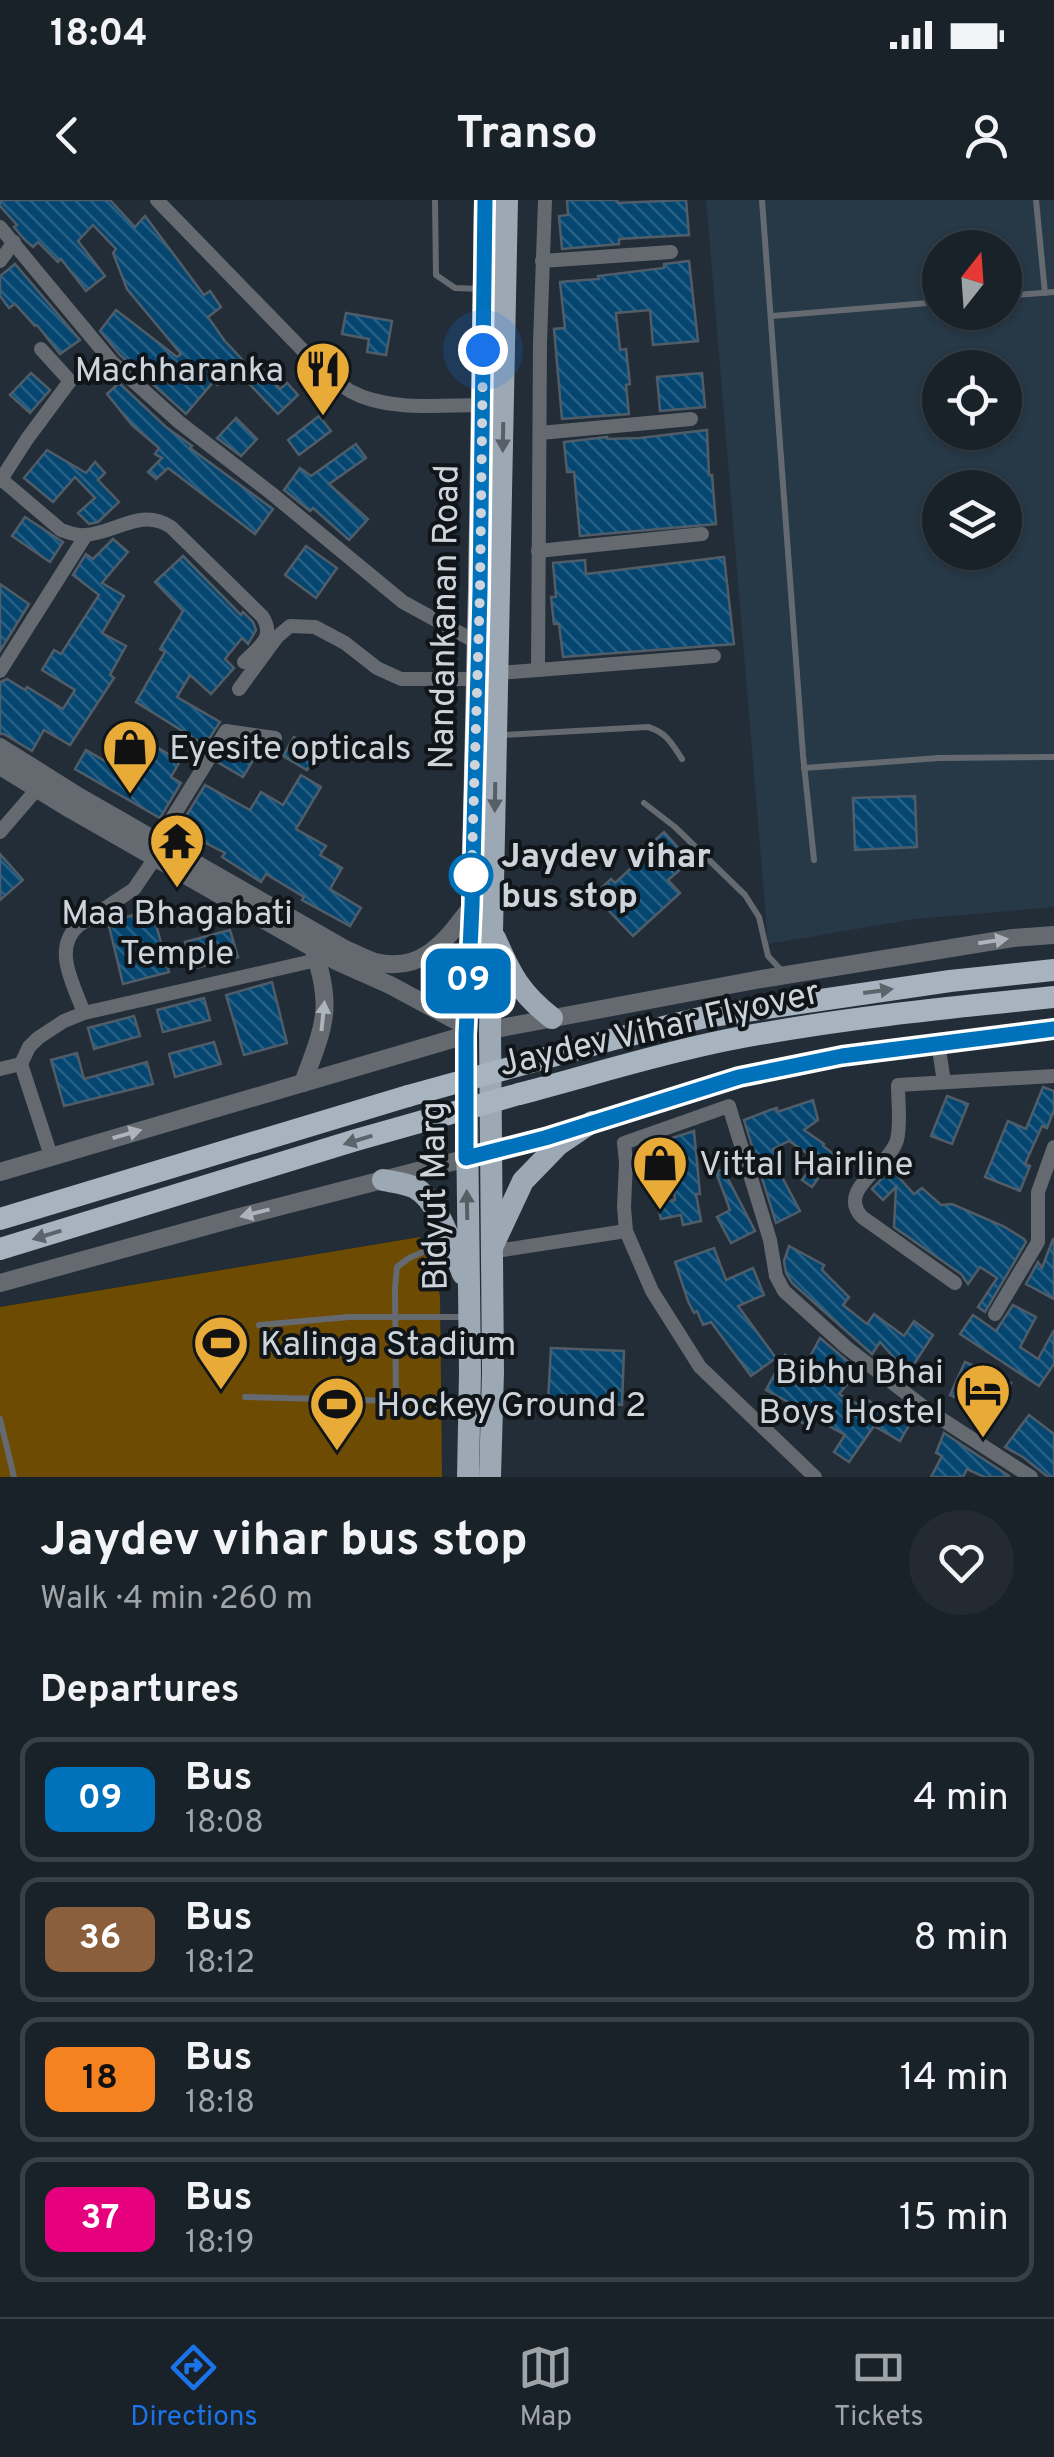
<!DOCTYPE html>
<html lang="en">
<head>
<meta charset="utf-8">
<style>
  :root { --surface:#1a2229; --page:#232a31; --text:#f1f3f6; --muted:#9fa4a8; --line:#383f46; --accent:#1a73e8 }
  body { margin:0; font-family:Overpass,sans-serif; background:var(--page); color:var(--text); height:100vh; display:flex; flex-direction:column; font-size:38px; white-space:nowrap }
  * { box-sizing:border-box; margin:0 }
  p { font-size:32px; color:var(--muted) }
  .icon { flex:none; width:55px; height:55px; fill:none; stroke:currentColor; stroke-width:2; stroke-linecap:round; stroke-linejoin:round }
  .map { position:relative; height:1277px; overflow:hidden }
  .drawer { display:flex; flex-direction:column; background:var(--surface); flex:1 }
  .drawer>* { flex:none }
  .badge { padding:0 20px; border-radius:15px; font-size:35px; line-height:65px }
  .needle { width:65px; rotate:17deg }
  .controls { position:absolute; left:922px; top:30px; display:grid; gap:20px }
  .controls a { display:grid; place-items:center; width:100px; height:100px; border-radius:50%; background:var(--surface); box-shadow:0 2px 8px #0004,0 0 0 2px var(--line); font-size:50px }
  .you { position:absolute; width:50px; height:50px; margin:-25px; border:8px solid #fff; border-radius:50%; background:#1a73e8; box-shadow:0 0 0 15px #1a73e833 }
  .map>.badge { position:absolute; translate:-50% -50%; box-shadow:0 0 0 5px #fff }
  h2 { padding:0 40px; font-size:38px; line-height:90px }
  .round { display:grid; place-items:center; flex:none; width:105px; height:105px; border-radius:52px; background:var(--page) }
  .head { display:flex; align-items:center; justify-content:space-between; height:170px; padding:0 40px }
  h1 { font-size:48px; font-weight:700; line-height:75px }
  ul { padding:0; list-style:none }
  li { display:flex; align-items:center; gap:30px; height:125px; margin:0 20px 15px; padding:0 20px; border:5px solid var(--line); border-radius:20px }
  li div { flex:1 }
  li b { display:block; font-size:38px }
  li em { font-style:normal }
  li .badge { min-width:110px; font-weight:700; text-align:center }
  .status { display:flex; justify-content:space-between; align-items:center; height:70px; padding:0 50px; background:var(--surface); direction:ltr }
  .status svg { height:28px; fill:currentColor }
  header { display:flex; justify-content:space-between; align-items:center; height:130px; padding:0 40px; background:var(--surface); font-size:45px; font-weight:700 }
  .tabs { display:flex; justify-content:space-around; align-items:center; height:140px; border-top:2px solid var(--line); background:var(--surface); font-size:28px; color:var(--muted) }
  .tabs a { display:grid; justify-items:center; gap:5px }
  .tabs .current { color:var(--accent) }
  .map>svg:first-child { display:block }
</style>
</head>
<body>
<div class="status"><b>18:04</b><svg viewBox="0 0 49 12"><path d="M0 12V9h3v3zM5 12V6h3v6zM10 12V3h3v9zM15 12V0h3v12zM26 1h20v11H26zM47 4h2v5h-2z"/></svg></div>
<header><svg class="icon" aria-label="back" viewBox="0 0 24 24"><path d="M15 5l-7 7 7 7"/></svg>Transo<svg class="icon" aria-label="person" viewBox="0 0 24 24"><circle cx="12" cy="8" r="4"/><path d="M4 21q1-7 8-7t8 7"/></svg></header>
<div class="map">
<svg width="1054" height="1277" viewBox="0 0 1054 1277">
  <defs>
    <pattern id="building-back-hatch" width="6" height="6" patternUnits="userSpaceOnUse" patternTransform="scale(2.5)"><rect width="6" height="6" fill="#044670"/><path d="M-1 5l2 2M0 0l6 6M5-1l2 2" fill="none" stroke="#276084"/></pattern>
  </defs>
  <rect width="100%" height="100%" fill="#222d37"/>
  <!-- built -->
  <path fill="#273846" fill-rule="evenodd" d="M706,0H1054V707L916,719L768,744ZM940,48H1005V112H940ZM940,168H1005V232H940ZM940,288H1005V352H940Z"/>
  <!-- grass -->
  <path fill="#6d4b03" d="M420,1037L430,1052L440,1096L442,1277H0V1107Z"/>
  <!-- building -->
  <g fill="url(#building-back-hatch)" stroke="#505d68" stroke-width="2.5">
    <path d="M0,0H110L135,27L145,16L204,95L210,91L221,107L208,117L224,140L252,170L258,164L280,189L287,183L298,195L278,214L235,169L217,185L214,181L186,214L120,155L100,131L116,110L177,157L181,154L127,89L113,53L116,49L93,25L78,41L105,76L86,91L61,59L58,62L38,42L33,47L24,39L14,27L17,25L0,6Z"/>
    <path d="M567,0H617L618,3L686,0L689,35L619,39V44L562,49L559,16L568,15Z"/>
    <path d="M689,61L698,141L653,145L650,110L616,113L620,150L626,149L630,184L626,185L629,214L562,219L554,129L565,128L560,82L599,79L598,76L664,68V64Z"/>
    <path d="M15,64L80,140L60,154L37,125L35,126L15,104L9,108L0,96V76Z"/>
    <path d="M346,113L392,121L386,155L367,152L369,139L342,134Z"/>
    <path d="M31,173L50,190L30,213L10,195Z"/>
    <path d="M702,173L705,207L660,211L657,177Z"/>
    <path d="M119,183L166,227L192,246L190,248L273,309L255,334L168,268L156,279L148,272L162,258L155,254L159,248L132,225L107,194Z"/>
    <path d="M319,216L331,231L299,255L288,240Z"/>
    <path d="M236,218L257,239L241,256L217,238Z"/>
    <path d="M707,230L709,275H712L716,324L580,336L574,272H567L564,242L607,237V239L640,238Z"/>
    <path d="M356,244L366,258L329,284L368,319L349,340L313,308L310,311L284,290L300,268L311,276Z"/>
    <path d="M47,250L86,273L95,262L105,273L98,280L119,302L98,322L89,324L78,313L95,298L75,277L53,302L24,278Z"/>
    <path d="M25,317L63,342L50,362L12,336Z"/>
    <path d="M113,339L128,352L102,383L124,396L102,433L126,446L110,475L114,478L70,545L44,530L32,551L4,534H0V482L7,479L25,490L27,487L63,509L75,490L42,470L54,450L61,454L99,395L73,375L86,354L93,359Z"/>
    <path d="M306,346L337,368L316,398L285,375Z"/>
    <path d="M183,356L241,415L243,412L253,422L256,430L248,444L242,438L225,459L234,468L211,494L190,475L177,497L220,522L205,545L136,502L165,452L160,449L183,411L155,382Z"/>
    <path d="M724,357L734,444L563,457L559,424H554L551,397H556L553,363L585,360L586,374Z"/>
    <path d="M0,384L29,404L0,451Z"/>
    <path d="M294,537L318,551L307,570L283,556Z"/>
    <path d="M231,542L241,544L238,548L255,557L243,577L219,563Z"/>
    <path d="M153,545L180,561L171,577L181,583L160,618L75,569L86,550L134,578Z"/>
    <path d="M301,575L321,587L296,629L326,646L320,655L342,668L330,689L361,708L350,726L302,700L304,697L266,674L261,682L222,657L225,653L188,634L190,631L180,626L205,585L250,610L261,592L283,605Z"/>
    <path d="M915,596L917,647L855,650L853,598Z"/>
    <path d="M664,632L690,661L668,680L680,693L633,736L594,695L611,679L615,683L652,649L649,646Z"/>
    <path d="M0,654L23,680L0,700Z"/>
    <path d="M152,710L169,772L123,784L108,722Z"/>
    <path d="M230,730L238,757L192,769L185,742Z"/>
    <path d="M272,782L287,843L244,855L226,795Z"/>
    <path d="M204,798L210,820L163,832L157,810Z"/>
    <path d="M134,816L140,836L94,849L88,828Z"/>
    <path d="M214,842L221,864L175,877L169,854Z"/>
    <path d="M77,853L84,879L147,862L153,884L64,906L51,860Z"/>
    <path d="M1043,887L1054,891V910L1047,928L1042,926L1025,964L1030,966L1020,991L985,977L1008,921L1026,929Z"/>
    <path d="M947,896L968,904L952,944L931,936Z"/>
    <path d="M813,900L818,920L804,930L824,944L823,946L835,955L812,987L802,980L817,960L789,941L773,949L781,965L773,960L800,1011L776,1023L744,920L770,910L777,908V912Z"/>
    <path d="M694,931L700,994H696L701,1021L683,1025L681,1015L661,1019L657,1003L675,1000L672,971L657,973L653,944Z"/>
    <path d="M723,969L755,1031L731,1043L717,1017L730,1010L716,972Z"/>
    <path d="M891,969L914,994L922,988L941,1005L952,1004L1003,1026L1024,1039L1026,1042L985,1112L978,1107L997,1078L980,1067L968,1084L961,1074L894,1027L896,987L883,1000L872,989Z"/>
    <path d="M1053,1039H1054V1099L1026,1084L1038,1062L1042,1068Z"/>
    <path d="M789,1046L824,1065L822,1070L849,1097L843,1105L867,1124L874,1114L904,1136L914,1121L933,1135L908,1173L880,1142L872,1154L792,1083L786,1073L784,1061Z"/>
    <path d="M714,1048L726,1080L753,1068L764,1095L738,1106L776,1158L751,1176L711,1122L703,1125L697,1111L694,1113L688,1101L675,1062Z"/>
    <path d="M1013,1105L1036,1117L1020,1147L1038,1159L1054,1130V1164L1039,1186L960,1134L973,1115L996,1131Z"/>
    <path d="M820,1138L859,1171L839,1194L863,1207L868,1200L893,1218L899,1206L915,1215L900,1241L874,1226L849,1262L834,1252L845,1235L809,1215L805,1224L793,1218L797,1212L790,1208L792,1204L766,1190L785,1155L805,1166Z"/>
    <path d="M551,1148L624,1151L622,1205L548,1201Z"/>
    <path d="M965,1162L1011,1183L991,1215L967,1200L966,1202L950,1195Z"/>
    <path d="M1029,1215L1054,1234V1277H1048L1023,1257L1005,1247Z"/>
    <path d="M944,1233L1009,1276V1277H984L967,1269L963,1277H931L942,1256L936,1253Z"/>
  </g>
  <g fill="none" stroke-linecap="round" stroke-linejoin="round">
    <!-- service -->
    <g stroke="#646a6f" stroke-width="6">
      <path d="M435,0L436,75L455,88L481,89"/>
      <path d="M762,0L803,555L814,660"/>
      <path d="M1036,0L1045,93"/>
      <path d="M1005,96L1054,92"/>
      <path d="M772,116L940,102"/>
      <path d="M503,535L648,527C666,532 672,544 682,559"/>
      <path d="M804,568L939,558L1054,557"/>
      <path d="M644,603L675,627L745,695L759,717L768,756L782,771"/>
      <path d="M259,1125L349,1117H462"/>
      <path d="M245,1197L396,1201L395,1088L397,1067L409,1058L448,1041"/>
      <path d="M0,1219L14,1277"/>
    </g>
    <!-- minor -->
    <g stroke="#646a6f" stroke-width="14">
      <path d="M157,0L324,172C332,178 341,185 350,191C388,212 441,205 483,205"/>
      <path d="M545,0L540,143L538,470L714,456"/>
      <path d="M0,27L112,162L179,222L271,293L403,402L478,443"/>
      <path d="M0,61L14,42"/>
      <path d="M542,61L671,52"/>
      <path d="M540,233L691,219"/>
      <path d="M1,279L61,330C68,332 77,336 85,335C116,333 141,307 171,327L262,416C276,437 259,447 244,462"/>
      <path d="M0,281L27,239L70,181L41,149"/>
      <path d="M538,351L702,334"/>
      <path d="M0,471L86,335"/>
      <path d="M498,473L538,470"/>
      <path d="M239,489L277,437L290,426L315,427L345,443L377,468L401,479H477"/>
      <path d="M0,632L37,589"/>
      <path d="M158,641L226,531L275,538"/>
      <path d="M84,813C74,785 52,749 78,726L134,689L155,658"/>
      <path d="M938,843L944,882"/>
      <path d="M0,869L21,864"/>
      <path d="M51,956L21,864L29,847L38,838L64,821L84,813L317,760"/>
      <path d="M490,1052L626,1031"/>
      <path d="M955,1083L862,1017C836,989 889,967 897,940C901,924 898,902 898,885L1054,876"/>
      <path d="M995,1114L1038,1042V992L1054,947"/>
      <path d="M815,1277L700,1167L652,1091L626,1031L624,1007L626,962L624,943L729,906L770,1040L776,1076L784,1091L846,1147L929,1211L1031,1277"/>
    </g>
    <!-- tertiary -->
    <g stroke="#646a6f" stroke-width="18">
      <path d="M0,547L78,596L345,749C355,753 365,759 375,762C423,774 447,739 472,706"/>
      <path d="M0,566L70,609L336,761L390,785L466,826"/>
      <path d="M490,830L761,779L1013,738L1054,735"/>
      <path d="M303,883C324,826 334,808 313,748"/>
      <path d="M0,972L466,835"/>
      <path d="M0,1083L232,1019L545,938L739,877L842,857L1054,829"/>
    </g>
    <!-- primary -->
    <g stroke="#9ca8b3" stroke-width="22">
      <path d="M495,738C511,775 520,793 552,818"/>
      <path d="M383,980C393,982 406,983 415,988C439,1000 453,1050 463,1074"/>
      <path d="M493,1045L523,981L558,945L592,922"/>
      <path d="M468,1277L470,1172L466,835L472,706L479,391L485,0"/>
      <path d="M490,1277L493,1172L490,830L507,0"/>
    </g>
    <!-- trunk -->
    <g stroke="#a7b4c0" stroke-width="22">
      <path d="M519,894C588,876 657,854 727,840C835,819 944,808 1054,797"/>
      <path d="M0,1019L408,896"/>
    </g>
    <!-- trunk-bridge -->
    <g stroke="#a7b4c0" stroke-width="22">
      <path d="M408,896L618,838L705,817L950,781L1054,770"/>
      <path d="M0,1049L356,940L519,894"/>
    </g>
  </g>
  <!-- one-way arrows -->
  <defs><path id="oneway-solid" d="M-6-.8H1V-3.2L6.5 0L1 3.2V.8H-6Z" transform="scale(2.5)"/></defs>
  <g fill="#565e66">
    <use href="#oneway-solid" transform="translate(503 237) rotate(91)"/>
    <use href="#oneway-solid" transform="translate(495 597) rotate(91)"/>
    <use href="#oneway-solid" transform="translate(467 1005) rotate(-91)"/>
  </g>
  <g fill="#aeb4bb">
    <use href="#oneway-solid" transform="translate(993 741) rotate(-9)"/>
    <use href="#oneway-solid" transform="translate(323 816) rotate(-84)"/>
    <use href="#oneway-solid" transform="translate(127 934) rotate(-16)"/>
    <use href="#oneway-solid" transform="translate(255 1013) rotate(166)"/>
  </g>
  <g fill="#5c646c">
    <use href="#oneway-solid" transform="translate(878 791) rotate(-8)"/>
    <use href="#oneway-solid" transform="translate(358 940) rotate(163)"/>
    <use href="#oneway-solid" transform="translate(47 1035) rotate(163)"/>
  </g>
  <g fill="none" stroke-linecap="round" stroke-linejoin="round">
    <!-- line casing -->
    <g stroke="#fff" stroke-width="22">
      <path id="line" d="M485,0L480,391L472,706L466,835V958L545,938L739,877L842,856L1054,829"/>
    </g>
    <!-- line -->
    <use href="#line" stroke="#0072bc" stroke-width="15"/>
    <!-- walk -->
    <path stroke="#cdd4db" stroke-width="10" stroke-dasharray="0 18" d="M471,675V692L480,391L483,150"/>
  </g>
  <!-- icons -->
  <defs>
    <g id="restaurant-pin" transform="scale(2.875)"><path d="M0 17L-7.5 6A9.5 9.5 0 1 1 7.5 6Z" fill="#e9ab38" stroke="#101519"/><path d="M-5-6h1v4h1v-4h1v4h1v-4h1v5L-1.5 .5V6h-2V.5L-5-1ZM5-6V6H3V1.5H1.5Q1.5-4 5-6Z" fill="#111"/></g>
    <g id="shop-pin" transform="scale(2.875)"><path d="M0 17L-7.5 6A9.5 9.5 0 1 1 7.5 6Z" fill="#e9ab38" stroke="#101519"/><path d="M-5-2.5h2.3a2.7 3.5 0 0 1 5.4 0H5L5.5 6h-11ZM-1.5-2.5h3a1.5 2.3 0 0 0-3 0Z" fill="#111"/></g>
    <g id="temple-pin" transform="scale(2.875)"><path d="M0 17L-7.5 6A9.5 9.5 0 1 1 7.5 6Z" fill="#e9ab38" stroke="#101519"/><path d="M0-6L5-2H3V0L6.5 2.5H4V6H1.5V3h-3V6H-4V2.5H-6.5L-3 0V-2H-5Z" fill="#111"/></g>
    <g id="stadium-pin" transform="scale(2.875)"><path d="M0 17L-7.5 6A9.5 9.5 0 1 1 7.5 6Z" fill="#e9ab38" stroke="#101519"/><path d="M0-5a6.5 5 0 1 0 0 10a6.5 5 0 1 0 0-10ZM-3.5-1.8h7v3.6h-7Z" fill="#111"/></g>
    <g id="hotel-pin" transform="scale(2.875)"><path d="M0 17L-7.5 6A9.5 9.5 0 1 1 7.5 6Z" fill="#e9ab38" stroke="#101519"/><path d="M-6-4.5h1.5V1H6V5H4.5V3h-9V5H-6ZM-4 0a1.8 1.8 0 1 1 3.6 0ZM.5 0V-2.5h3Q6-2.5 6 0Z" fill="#111"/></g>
  </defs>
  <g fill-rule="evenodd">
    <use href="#restaurant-pin" x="323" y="169"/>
    <use href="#shop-pin" x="130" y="547"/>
    <use href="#temple-pin" x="177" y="641"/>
    <use href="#shop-pin" x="660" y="963"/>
    <use href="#stadium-pin" x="221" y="1143"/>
    <use href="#hotel-pin" x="983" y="1191"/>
    <use href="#stadium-pin" x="337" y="1204"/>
  </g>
  <!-- markers -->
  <circle fill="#fff" stroke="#0072bc" stroke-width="5" cx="471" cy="675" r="20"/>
  <g text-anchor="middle" stroke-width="8" stroke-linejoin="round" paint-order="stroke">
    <!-- poi labels -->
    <g font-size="35" fill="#cdd4db" stroke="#101519" text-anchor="start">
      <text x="284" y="181" text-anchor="end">Machharanka</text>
      <text x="169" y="559">Eyesite opticals</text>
      <text x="177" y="724" text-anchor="middle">Maa Bhagabati<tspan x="177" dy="40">Temple</tspan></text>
      <text x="699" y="975">Vittal Hairline</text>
      <text x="260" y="1155">Kalinga Stadium</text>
      <text x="944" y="1183" text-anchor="end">Bibhu Bhai<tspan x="944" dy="40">Boys Hostel</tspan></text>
      <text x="376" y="1216">Hockey Ground 2</text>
    </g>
    <!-- street labels -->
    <g font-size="35" fill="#cdd4db" stroke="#101519">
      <text transform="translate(443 417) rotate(-89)" y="12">Nandankanan Road</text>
      <text transform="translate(659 827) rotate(-13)" y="12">Jaydev Vihar Flyover</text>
      <text transform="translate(433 996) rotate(-91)" y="12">Bidyut Marg</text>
    </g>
    <!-- stop labels -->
    <g font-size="35" font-weight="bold" fill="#cdd4db" stroke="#101519" text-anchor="start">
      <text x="501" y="667">Jaydev vihar<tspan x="501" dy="40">bus stop</tspan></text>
    </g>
  </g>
</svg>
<div class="controls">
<a><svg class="needle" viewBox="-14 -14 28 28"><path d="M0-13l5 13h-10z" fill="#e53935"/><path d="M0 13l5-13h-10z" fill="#9fa4a8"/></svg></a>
<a><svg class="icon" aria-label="locate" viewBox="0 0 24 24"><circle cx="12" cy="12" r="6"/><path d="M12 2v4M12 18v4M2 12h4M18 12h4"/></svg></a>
<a><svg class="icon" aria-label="layers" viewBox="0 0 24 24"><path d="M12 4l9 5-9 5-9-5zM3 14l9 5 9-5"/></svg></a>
</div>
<div class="you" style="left:483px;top:150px"></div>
<b class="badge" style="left:468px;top:781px;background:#0072bc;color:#fff">09</b>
</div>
<section class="drawer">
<div class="head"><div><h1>Jaydev vihar bus stop</h1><p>Walk · 4 min · 260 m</p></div><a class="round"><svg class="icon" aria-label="heart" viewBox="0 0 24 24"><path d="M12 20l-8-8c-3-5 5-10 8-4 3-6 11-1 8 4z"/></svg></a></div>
<h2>Departures</h2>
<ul>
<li><span class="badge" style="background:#0072bc;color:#fff">09</span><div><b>Bus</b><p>18:08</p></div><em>4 min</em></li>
<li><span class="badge" style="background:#8b5e3c;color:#fff">36</span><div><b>Bus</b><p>18:12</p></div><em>8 min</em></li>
<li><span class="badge" style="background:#f58220;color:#111">18</span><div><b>Bus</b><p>18:18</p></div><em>14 min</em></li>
<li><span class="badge" style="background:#e6007e;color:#fff">37</span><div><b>Bus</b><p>18:19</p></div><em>15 min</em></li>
</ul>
</section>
<nav class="tabs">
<a class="current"><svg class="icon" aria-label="directions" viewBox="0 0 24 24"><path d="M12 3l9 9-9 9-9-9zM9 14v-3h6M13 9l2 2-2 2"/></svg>Directions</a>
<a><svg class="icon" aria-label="map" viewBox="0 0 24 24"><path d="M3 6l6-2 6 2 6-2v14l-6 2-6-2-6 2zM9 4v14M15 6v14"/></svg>Map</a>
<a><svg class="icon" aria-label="tickets" viewBox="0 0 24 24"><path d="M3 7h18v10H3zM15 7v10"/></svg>Tickets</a>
</nav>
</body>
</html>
